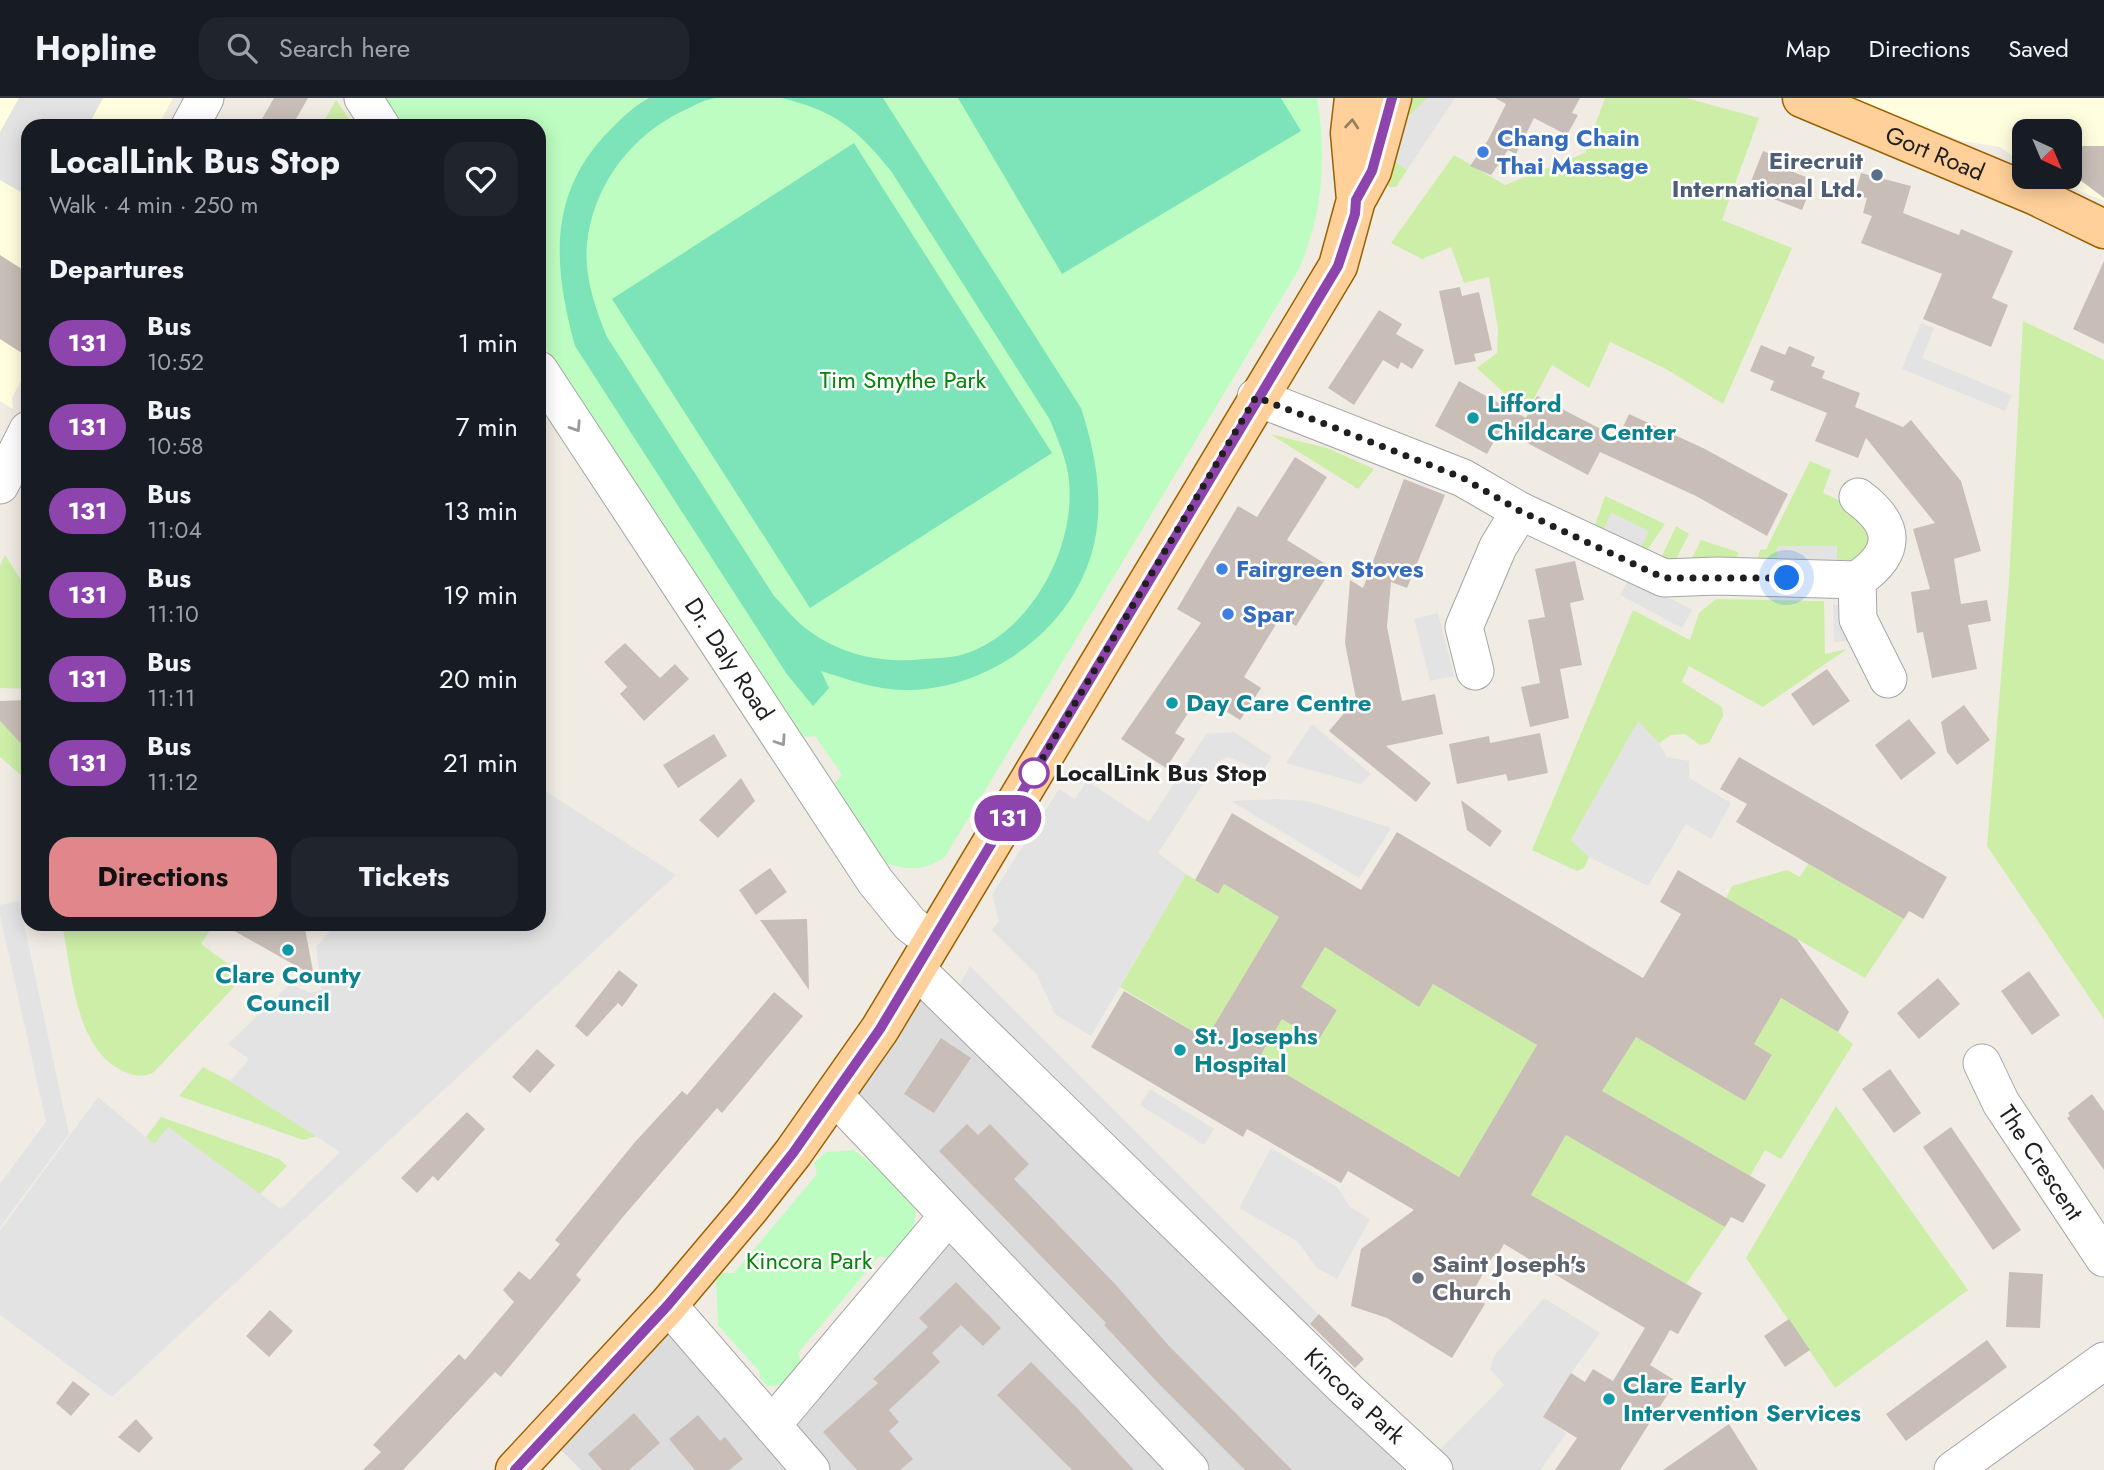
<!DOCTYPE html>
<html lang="en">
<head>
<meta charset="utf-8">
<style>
  :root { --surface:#171b24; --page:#20242c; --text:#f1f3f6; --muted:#9ea1a6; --line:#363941; --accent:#e1868b }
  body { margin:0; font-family:Jost,sans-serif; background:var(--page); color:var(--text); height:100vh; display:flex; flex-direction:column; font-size:26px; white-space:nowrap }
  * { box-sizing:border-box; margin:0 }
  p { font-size:23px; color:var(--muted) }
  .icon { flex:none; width:38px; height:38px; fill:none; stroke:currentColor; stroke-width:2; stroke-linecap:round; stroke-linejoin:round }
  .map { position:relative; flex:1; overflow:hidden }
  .sheet { position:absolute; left:21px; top:21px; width:525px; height:812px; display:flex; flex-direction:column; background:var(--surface); border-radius:21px; box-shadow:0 4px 18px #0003 }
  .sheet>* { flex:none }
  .badge { padding:0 14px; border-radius:23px; font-size:24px; line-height:46px }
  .needle { width:46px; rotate:136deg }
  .tools { position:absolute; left:2012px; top:21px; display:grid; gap:14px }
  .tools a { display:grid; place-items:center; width:70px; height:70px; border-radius:14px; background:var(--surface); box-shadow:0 4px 18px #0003; font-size:35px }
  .you { position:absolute; width:35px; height:35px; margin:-18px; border:5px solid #fff; border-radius:50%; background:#1a73e8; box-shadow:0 0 0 10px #1a73e833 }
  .map>.badge { position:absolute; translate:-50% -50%; box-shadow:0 0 0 4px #fff }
  h2 { padding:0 28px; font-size:26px; line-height:63px }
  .round { display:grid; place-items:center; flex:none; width:74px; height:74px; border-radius:21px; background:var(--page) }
  .overview { display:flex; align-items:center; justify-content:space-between; height:119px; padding:0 28px }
  h1 { font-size:33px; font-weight:700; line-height:52px }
  .primary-button { display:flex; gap:14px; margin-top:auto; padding:14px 28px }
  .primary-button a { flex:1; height:80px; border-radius:21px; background:var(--accent); color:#111; font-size:28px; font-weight:700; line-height:80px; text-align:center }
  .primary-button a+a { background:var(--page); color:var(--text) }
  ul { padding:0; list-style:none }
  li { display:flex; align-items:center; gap:21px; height:84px; padding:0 28px }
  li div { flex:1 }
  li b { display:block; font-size:26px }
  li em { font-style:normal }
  li .badge { min-width:77px; font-weight:700; text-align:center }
  header { display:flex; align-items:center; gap:42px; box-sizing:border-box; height:98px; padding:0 35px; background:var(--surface); border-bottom:2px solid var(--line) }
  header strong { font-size:33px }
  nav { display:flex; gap:38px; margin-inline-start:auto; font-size:24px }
  .search { width:490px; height:63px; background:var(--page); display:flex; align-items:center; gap:18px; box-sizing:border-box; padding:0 24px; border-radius:21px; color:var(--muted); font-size:26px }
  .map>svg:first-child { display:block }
</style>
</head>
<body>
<header>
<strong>Hopline</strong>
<div class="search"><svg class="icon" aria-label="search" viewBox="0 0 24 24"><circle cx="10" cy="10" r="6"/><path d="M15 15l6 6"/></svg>Search here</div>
<nav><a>Map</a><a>Directions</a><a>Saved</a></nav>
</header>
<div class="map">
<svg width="2104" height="1372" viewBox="0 0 2104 1372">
  <rect width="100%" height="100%" fill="#f0ece4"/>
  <!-- residential -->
  <path fill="#dddcdc" d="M916,871L1434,1372H581L547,1338L668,1207L772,1326L948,1118L834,997Z"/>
  <!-- education -->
  <g fill="#fffede">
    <path d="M0,0H173L158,28H28V269L12,300L13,311L0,303Z"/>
    <path d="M1844,0H2104V103L2047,79H2070V33H2025V67L2000,49L1962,43Z"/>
  </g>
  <!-- grass -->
  <g fill="#cceea7">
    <path d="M1413,0H1428L1408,19L1392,61L1407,72L1396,89H1389L1385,82L1409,3Z"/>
    <path d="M1605,0H1686L1759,20L1722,122L1792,150L1723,306L1666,271L1610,244L1589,290L1552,267L1526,315L1477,270L1497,255L1498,231L1489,179L1464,185L1451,149L1422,161L1391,145L1454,57L1505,87L1585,55Z"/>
    <path d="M336,2L354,28H321Z"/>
    <path d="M2023,223L2104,262V921L1987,748L2009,483Z"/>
    <path d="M1270,336L1327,350L1374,371L1358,391Z"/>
    <path d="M1810,363L1831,372L1823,395C1856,410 1863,410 1870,447L1854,467L1837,465V448H1777L1778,465L1756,466L1760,452L1766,451Z"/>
    <path d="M1605,398L1665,426L1645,455L1640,451L1648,433L1612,415L1603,433L1594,430Z"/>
    <path d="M1676,428L1689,436L1676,461L1661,460Z"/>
    <path d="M1701,442L1738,454L1736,468L1690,464Z"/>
    <path d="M5,457L28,493V591L0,590V468Z"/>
    <path d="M1716,501L1824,503L1825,556L1847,551L1763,609L1689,568L1682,584L1722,609L1723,618L1709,645L1700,647L1685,636L1671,637L1659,645L1638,624L1571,742L1589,759L1584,770L1577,773L1532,752L1633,512L1690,542L1699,515Z"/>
    <path d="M0,623L28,653V683L0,659Z"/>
    <path d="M1808,766L1904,821L1865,880L1726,800L1732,788L1787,772L1800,779Z"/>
    <path d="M1186,776L1217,796L1224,786L1279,819L1206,941L1120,889Z"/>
    <path d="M62,826H214L201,846L231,868L237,880L234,889L154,974C142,980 135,978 123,973C74,950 72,873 62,826Z"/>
    <path d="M1325,849L1419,908L1433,886L1537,947L1459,1079L1259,960L1282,921L1318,943L1337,912L1301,889Z"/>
    <path d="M1740,876L1838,934L1853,946L1781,1061L1765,1052L1750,1078L1602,993L1628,934L1745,1003L1772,958L1754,946Z"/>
    <path d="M203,969L230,983L317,1038L303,1042L179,998Z"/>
    <path d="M1836,1008L1968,1192L1835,1290L1746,1160Z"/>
    <path d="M161,1019L279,1061L287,1068L259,1097L169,1030L154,1046L146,1039Z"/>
    <path d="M1566,1037L1725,1129L1686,1186L1531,1097Z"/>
  </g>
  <!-- park -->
  <g fill="#befdc1">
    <path d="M382,0H1317C1327,59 1323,116 1299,171L945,759C923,774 907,772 881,764L831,689L842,677L815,638L799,640L539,240V28H401Z"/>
    <path d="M854,1052L885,1076L916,1109L914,1133L889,1160L879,1158L798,1255L803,1267L784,1287L767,1288L760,1280L759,1273L718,1227L716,1181L721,1175H734L817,1076L814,1065L826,1054Z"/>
  </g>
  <!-- pitch -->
  <g fill="#7de4b9">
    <path d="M649,0H717C706,1 697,6 687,11C633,35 593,86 587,146C584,178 595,210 607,239L774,498C785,509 795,523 808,532C841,557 884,566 924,561C936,560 950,560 961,557C1029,538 1076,451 1069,383C1067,362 1058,342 1050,322L891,73C857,31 835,13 782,0H883L1081,310C1094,350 1103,394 1096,436C1082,524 995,590 909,592C878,593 850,582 821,573L829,590L813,608L786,575L575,248C553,168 547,94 611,31C623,19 634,8 649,0Z"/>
    <path d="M958,0H1281L1301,33L1062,176Z"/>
    <path d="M854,45L1052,355L810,510L612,201Z"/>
  </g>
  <!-- parking -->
  <g fill="#e3e3e3">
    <path d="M19,0H103L88,28H28V98L0,82V34Z"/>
    <path d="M1428,0H1455L1407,72L1392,61L1408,19Z"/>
    <path d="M1921,225L1934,230L1922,260L2012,297L2005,313L1902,271Z"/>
    <path d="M1611,415L1649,433L1640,451L1603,433Z"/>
    <path d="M1777,448H1837V465H1778Z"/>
    <path d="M1630,479L1692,512L1682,530L1620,497Z"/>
    <path d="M1850,506L1852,543L1834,544L1833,507Z"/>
    <path d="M1438,515L1454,578L1430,583L1414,521Z"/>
    <path d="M1638,623L1659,645L1667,659L1689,663V680L1731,705L1711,741L1686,726L1648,788L1589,759L1571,742Z"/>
    <path d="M1312,626L1371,676L1361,686L1286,665Z"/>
    <path d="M1234,634L1272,659L1262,674L1229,659L1218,663L1158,755L1186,776L1091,938L1055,916L1037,877L992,832L999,823L992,797L1059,691L1075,701L1087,683L1149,724L1206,636Z"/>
    <path d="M539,689L676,777L112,1299L0,1217V1133L98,999L154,1046L168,1029L281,1111L340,1054L230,983L249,961L228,946L290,886L310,895L322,892L316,849L336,826H539Z"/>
    <path d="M1277,701L1308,703L1391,730L1359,780L1231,703Z"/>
    <path d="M19,803L69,1036L0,1129V1086L46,1024L0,817V807Z"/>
    <path d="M970,868L1319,1217L1305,1231L958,889Z"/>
    <path d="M1150,991L1214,1031L1204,1047L1140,1007Z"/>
    <path d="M1271,1050L1337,1089L1350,1109L1370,1121L1337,1181L1317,1170L1297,1143L1239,1110Z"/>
    <path d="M1544,1200L1600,1235L1571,1275L1564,1332L1566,1336L1540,1372H1449L1435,1357L1504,1287L1490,1271L1494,1258Z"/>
  </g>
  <!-- building -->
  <g fill="#c8beb7" fill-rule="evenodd">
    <path d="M274,0H308L292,28H258Z"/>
    <path d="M1495,0H1580L1572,15L1578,17L1567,37L1534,20L1516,56L1508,52L1491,77L1470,68L1488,42L1506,6Z"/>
    <path d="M2082,48H2104V100L2080,82Z"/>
    <path d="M1763,53L1783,61L1780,69L1814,82L1802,112L1748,91Z"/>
    <path d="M1861,75L1911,88L1903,115L1959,137L1961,131L2013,153L1992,200L2008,207L1991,249L1923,221L1942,176L1861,145L1872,118L1863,115L1867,100L1855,97Z"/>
    <path d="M0,157L28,175V259L0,241Z"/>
    <path d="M2104,163V246L2073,231Z"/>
    <path d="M1460,189L1462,198L1479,194L1492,252L1474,256L1476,263L1455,267L1439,193Z"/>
    <path d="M1379,212L1402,226L1396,236L1424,252L1412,271L1401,264L1398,271L1383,262L1354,307L1328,290Z"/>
    <path d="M1761,247L1785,257L1789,248L1815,259L1811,268L1825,273L1822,280L1860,295L1855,309L1903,329L1911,322L1961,383L1981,453L1954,461L1961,506L1987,502L1991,523L1968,527L1977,571L1932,580L1923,534L1917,535L1911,494L1930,491L1913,431L1935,425L1866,340L1858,360L1815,343L1827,315L1770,292L1774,283L1750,273Z"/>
    <path d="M1459,283L1526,320L1537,298L1618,340L1629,316L1703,350L1788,396L1767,438L1696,398L1600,354L1588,377L1501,331L1487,356L1435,328Z"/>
    <path d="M1295,359L1327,379L1287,442L1332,470L1296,528L1281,518L1244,579L1261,590L1240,622L1200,597L1175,635L1185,641L1166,670L1121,641L1201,525L1177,511L1238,408L1257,419Z"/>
    <path d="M1404,381L1445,397L1407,490L1391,484L1387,529L1402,603L1435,596L1443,636L1386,648L1431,685L1416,704L1329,633L1356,601L1345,545L1350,482L1363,490Z"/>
    <path d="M1575,463L1584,502L1570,505L1582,567L1560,571L1569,620L1530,629L1521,589L1540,585L1528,522L1545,519L1535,471Z"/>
    <path d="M625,545L660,580L675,566L689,581L644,623L620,596L627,589L604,564Z"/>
    <path d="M1827,571L1850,603L1813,628L1791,596Z"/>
    <path d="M28,602V653L0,623V603Z"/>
    <path d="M1964,607L1990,642L1957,667L1947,654L1941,624Z"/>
    <path d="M1909,621L1936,655L1901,682L1875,647Z"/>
    <path d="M1540,635L1548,675L1508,683L1506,676L1457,686L1449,646L1489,638L1490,645Z"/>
    <path d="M714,636L727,658L678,690L663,667Z"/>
    <path d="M1739,659L1947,779L1923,821L1909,813L1904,821L1736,724L1747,706L1720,691Z"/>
    <path d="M741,680L755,703L718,740L699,722Z"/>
    <path d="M1461,702L1502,733L1490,749L1467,732Z"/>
    <path d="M1232,715L1361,792L1397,734L1643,880L1681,816L1660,804L1678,772L1797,841L1849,914L1838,934L1781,900L1754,946L1772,957L1745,1003L1636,939L1602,993L1766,1087L1743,1125L1731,1119L1725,1129L1566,1037L1531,1097L1702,1195L1678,1236L1670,1232L1650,1267L1676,1283L1620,1372H1555L1577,1340L1543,1319L1571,1275L1585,1284L1593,1271L1613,1283L1645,1230L1504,1146L1496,1160L1493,1158L1471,1197L1485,1206L1452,1260L1387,1220L1351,1208L1361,1151L1414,1112L1348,1073L1341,1085L1247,1031L1243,1039L1091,949L1124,893L1206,941L1279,819L1224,786L1218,796L1195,782ZM1325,849L1419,909L1433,886L1537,947L1459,1079L1259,960L1282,921L1318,943L1337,912L1301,889Z"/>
    <path d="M770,770L787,794L756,817L739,792Z"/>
    <path d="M807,821L808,850L809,892L760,822Z"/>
    <path d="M222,826H304L314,878Z"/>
    <path d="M619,872L638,887L622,909L618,905L587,939L575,928Z"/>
    <path d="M2029,873L2060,917L2032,937L2001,893Z"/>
    <path d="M1938,880L1960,906L1919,941L1897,915Z"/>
    <path d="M774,894L803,918L722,1015L717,1010L622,1120L576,1177L581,1182L501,1279L495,1274L403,1372H363L381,1354L373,1347L459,1256L465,1262L514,1204L503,1192L519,1173L530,1182L560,1146L555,1142L635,1044L682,993L687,997Z"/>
    <path d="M941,940L971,960L934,1015L904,996Z"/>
    <path d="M537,951L555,967L530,995L512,979Z"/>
    <path d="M1890,971L1921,1015L1894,1035L1862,991Z"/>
    <path d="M2092,996L2104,1013V1072L2067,1020L2070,1018L2068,1015Z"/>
    <path d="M467,1014L485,1031L438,1083L433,1078L417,1095L401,1080Z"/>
    <path d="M967,1026L978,1037L990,1026L1029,1066L1014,1081L1116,1187L1169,1248L1292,1372H1245L1159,1286L1104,1227L1106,1225L939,1053Z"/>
    <path d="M1951,1029L2021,1132L1993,1152L1923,1049Z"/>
    <path d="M2009,1174L2043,1176L2040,1230L2006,1229Z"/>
    <path d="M956,1184L1001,1230L983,1248L961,1227L932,1255L940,1264L889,1312L899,1324L889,1333L913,1361L900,1372H857L823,1334L878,1285L873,1281L928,1229L919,1220Z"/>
    <path d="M270,1212L293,1233L269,1259L246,1238Z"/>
    <path d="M1319,1216L1364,1261L1355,1270L1310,1226Z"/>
    <path d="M1789,1221L1810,1252L1785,1269L1764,1238Z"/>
    <path d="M1987,1242L2007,1269L1906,1343L1886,1316Z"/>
    <path d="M1031,1264L1078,1311L1134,1372H1072L997,1297Z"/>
    <path d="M73,1283L90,1296L71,1318L56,1305Z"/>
    <path d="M634,1315L660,1345L629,1372H602L588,1356Z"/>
    <path d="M698,1317L720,1343L725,1339L743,1361L729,1372H695L669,1341Z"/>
    <path d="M136,1321L153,1340L139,1355L118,1339Z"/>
    <path d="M1729,1326L1758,1372H1663Z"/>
  </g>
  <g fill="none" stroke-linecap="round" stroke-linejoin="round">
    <!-- minor casing -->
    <g stroke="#a6a6a6" stroke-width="39">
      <g id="minor">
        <path d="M363,0L381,28"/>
        <path d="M190,28L205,0"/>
        <path id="s1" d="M539,272L875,783L910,826L932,843"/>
        <path d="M1256,299L1463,380L1520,413L1664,480L1717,478L1857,482C1898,454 1896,427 1858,399"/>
        <path d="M0,387L28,332"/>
        <path d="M1857,482L1858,521L1888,581"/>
        <path d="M1475,573L1464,529L1498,449L1520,413"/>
        <path id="s2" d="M916,871L1347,1292L1434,1372"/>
        <path id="s3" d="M1982,965L2001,1005L2104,1160"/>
        <path d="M834,997L1190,1372"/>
        <path d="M668,1207L811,1372"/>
        <path d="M772,1327L948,1118"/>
        <path d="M1953,1372L2104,1263"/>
      </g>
    </g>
    <!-- major casing -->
    <g stroke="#996100" stroke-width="41">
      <g id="major">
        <path id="s4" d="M1802,0L2034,97L2104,131"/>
        <path d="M1359,97L1372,73L1392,0"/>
        <path d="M515,1372L668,1207L749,1111L793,1055L880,931L1338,168L1356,102L1350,35L1354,0"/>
      </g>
    </g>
    <!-- minor -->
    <use href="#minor" stroke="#fff" stroke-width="37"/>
    <!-- major -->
    <use href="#major" stroke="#ffd09a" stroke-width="38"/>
  </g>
  <!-- one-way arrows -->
  <defs><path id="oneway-chevron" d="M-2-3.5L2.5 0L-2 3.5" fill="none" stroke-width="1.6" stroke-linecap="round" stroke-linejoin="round" transform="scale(1.75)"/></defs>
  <use stroke="#9a8063" href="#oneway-chevron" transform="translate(1352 26) rotate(-85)"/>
  <g stroke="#9a9a9a">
    <use href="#oneway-chevron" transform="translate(576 329) rotate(57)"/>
    <use href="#oneway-chevron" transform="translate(781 643) rotate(56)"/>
  </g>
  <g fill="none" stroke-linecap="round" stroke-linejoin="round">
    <!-- line casing -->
    <g stroke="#fff" stroke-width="16">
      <path id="line" d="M515,1372L668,1207L749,1111L793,1055L880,931L1338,168L1355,116L1356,102L1372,73L1392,0"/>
    </g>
    <!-- line -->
    <use href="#line" stroke="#8e44ad" stroke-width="10"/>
    <!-- walk -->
    <path stroke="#1f1f1f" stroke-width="7" stroke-dasharray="0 12.6" d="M1034,675L1032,678L1256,299L1463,380L1520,413L1664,480H1787"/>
  </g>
  <!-- markers -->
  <g fill="#3f7fe0" stroke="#fff" stroke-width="2.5">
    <circle cx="1483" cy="54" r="7"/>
    <circle cx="1222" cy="471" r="7"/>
    <circle cx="1228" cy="516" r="7"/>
  </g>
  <circle fill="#5c6f8a" stroke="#fff" stroke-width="2.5" cx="1877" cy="77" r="7"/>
  <g fill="#0f9aa8" stroke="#fff" stroke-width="2.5">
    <circle cx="1473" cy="320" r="7"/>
    <circle cx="1172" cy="605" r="7"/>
    <circle cx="288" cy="852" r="7"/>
    <circle cx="1180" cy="952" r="7"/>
    <circle cx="1609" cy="1301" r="7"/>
  </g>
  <circle fill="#fff" stroke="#8e44ad" stroke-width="3.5" cx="1034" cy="675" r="14"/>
  <circle fill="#6b7280" stroke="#fff" stroke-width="2.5" cx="1418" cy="1180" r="7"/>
  <g text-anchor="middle" stroke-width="5" stroke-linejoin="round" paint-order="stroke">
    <!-- shop labels -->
    <g font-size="24" font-weight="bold" fill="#366cbe" stroke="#fff" text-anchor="start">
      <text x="1497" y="48">Chang Chain<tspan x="1497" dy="28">Thai Massage</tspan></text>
      <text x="1236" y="479">Fairgreen Stoves</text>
      <text x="1242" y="524">Spar</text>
    </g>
    <!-- street labels -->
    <g font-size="24" fill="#1f1f1f" stroke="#fff">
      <text dy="8" stroke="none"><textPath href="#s4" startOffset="144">Gort Road</textPath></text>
      <text dy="8" stroke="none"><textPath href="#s1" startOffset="346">Dr. Daly Road</textPath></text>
      <text dy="8" stroke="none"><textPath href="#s3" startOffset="116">The Crescent</textPath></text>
      <text dy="8" stroke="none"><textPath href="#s2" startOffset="612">Kincora Park</textPath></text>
    </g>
    <!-- service labels -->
    <g font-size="24" font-weight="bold" fill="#4e5e75" stroke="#fff" text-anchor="end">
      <text x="1863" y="71">Eirecruit<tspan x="1863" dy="28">International Ltd.</tspan></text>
    </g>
    <!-- park labels -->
    <g font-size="24" fill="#04850a" stroke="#fff">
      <text x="903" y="290">Tim Smythe Park</text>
      <text x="809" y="1171">Kincora Park</text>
    </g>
    <!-- culture labels -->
    <g font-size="24" font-weight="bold" fill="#0d838f" stroke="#fff" text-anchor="start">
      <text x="1487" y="314">Lifford<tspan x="1487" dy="28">Childcare Center</tspan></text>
      <text x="1186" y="613">Day Care Centre</text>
      <text x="288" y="885" text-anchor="middle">Clare County<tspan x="288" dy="28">Council</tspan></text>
      <text x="1194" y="946">St. Josephs<tspan x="1194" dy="28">Hospital</tspan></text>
      <text x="1623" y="1295">Clare Early<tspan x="1623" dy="28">Intervention Services</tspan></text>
    </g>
    <!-- stop labels -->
    <g font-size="24" font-weight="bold" fill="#1f1f1f" stroke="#fff" text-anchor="start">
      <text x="1055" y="683">LocalLink Bus Stop</text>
    </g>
    <!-- worship labels -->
    <g font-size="24" font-weight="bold" fill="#5b616d" stroke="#fff" text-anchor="start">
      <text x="1432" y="1174">Saint Joseph's<tspan x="1432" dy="28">Church</tspan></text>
    </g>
  </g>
</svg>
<div class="tools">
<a><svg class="needle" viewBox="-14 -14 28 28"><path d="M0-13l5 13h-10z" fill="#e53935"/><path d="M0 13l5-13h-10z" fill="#9ea1a6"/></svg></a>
</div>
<div class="you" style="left:1787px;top:480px"></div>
<b class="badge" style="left:1008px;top:720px;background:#8e44ad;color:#fff">131</b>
<section class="sheet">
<div class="overview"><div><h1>LocalLink Bus Stop</h1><p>Walk · 4 min · 250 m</p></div><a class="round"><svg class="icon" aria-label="heart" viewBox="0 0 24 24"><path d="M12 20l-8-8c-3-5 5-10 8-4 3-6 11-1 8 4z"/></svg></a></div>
<h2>Departures</h2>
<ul>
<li><span class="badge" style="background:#8e44ad;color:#fff">131</span><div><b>Bus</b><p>10:52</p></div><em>1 min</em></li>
<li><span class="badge" style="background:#8e44ad;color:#fff">131</span><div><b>Bus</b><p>10:58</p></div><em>7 min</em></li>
<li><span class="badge" style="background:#8e44ad;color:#fff">131</span><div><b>Bus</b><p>11:04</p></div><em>13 min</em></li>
<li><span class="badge" style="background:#8e44ad;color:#fff">131</span><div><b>Bus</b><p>11:10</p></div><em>19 min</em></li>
<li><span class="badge" style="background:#8e44ad;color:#fff">131</span><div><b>Bus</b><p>11:11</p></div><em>20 min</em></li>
<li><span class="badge" style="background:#8e44ad;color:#fff">131</span><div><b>Bus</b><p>11:12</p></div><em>21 min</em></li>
</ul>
<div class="primary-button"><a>Directions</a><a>Tickets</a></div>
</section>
</div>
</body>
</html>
